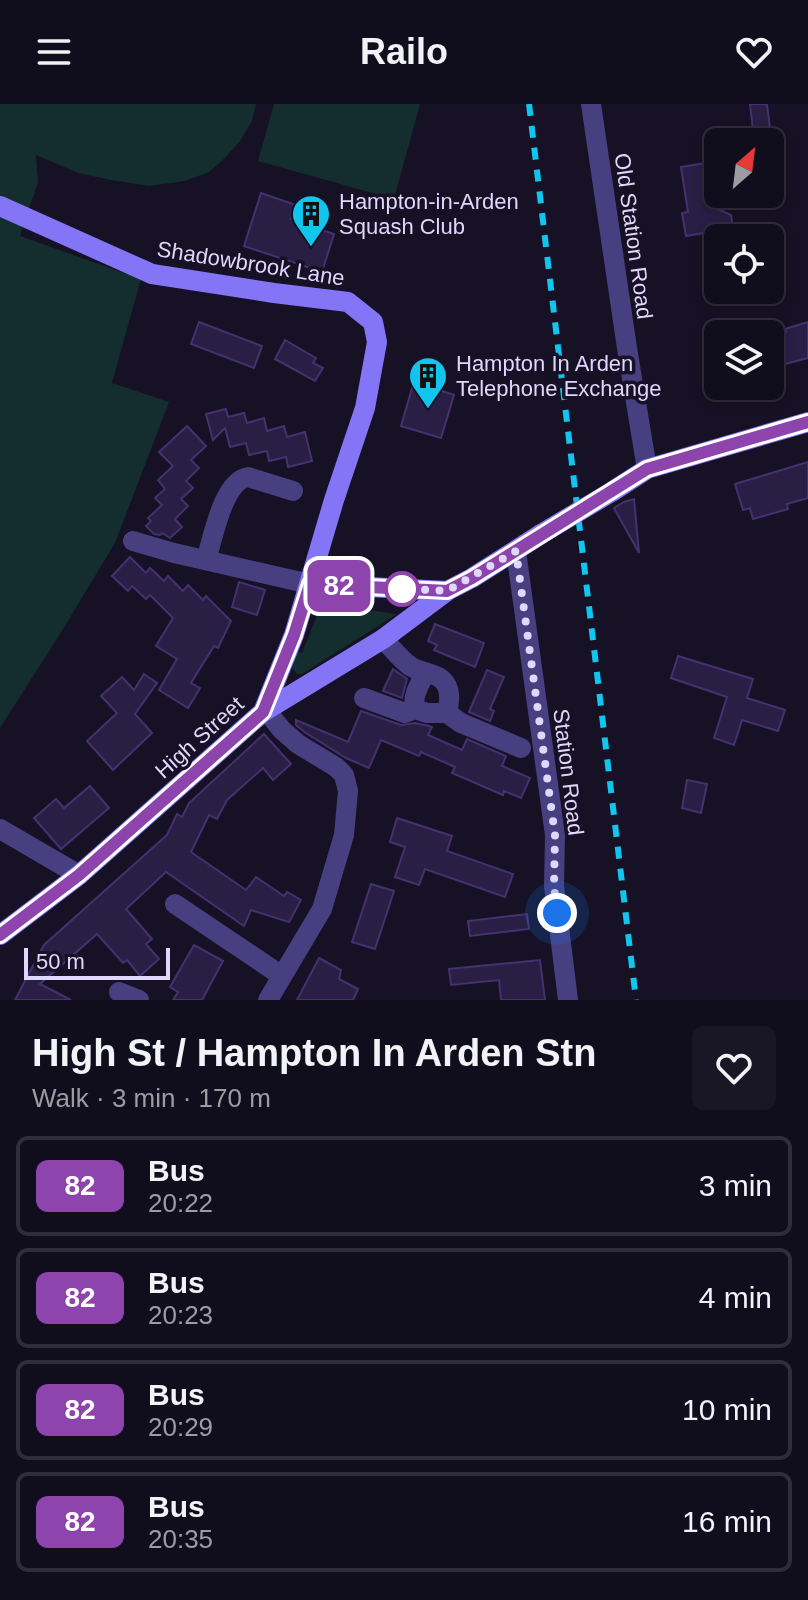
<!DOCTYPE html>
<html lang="en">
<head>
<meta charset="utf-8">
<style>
  :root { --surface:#100d1c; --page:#191625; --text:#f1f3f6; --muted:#9c9ca3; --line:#302d3b }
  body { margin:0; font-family:Arial,sans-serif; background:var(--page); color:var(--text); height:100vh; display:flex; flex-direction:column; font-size:30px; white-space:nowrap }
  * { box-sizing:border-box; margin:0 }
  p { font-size:26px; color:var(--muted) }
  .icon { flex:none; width:44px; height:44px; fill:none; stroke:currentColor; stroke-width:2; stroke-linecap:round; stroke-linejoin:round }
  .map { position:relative; height:896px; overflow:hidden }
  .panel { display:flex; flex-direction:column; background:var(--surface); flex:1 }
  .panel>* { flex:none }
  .badge { padding:0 16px; border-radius:12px; font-size:28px; line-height:52px }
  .needle { width:52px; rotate:28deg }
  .fabs { position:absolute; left:704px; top:24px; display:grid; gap:16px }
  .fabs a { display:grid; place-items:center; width:80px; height:80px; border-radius:12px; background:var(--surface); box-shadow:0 4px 12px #0003,0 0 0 2px var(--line); font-size:40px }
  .scale { position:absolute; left:24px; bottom:20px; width:146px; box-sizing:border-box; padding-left:8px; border:4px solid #dfd7fc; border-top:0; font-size:22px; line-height:28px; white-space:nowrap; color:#dfd7fc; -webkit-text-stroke:6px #161125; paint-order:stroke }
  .you { position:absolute; width:40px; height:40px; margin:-20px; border:6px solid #fff; border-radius:50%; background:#1a73e8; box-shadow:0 0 0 12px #1a73e833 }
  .map>.badge { position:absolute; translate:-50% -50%; box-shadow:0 0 0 4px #fff }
  .round { display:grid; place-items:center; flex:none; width:84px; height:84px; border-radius:12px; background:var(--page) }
  .head { display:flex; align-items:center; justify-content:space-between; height:136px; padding:0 32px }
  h1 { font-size:38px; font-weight:600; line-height:60px }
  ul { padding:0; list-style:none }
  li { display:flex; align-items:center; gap:24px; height:100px; margin:0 16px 12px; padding:0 16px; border:4px solid var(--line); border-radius:12px }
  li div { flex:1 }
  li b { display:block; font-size:30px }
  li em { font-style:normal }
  li .badge { min-width:88px; font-weight:700; text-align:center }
  header { display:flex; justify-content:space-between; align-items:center; height:104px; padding:0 32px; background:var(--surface); font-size:36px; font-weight:600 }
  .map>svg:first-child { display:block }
</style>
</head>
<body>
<header><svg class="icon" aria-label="menu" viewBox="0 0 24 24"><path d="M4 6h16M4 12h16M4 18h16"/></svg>Railo<svg class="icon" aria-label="heart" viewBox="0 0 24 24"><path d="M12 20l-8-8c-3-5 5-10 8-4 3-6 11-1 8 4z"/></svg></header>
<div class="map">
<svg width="808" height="896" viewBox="0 0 808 896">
  <rect width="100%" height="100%" fill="#161125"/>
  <!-- green -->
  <g fill="#142d2e">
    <path d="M0,0H256L252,17L240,37L226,53L209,68L185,77L149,82L111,76L78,69L36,51L38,78L20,132L141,175L112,279L169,298L115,439L60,530L0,624Z"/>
    <path d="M274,0H420L394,95L258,57Z"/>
    <path d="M325,500L397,510L302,570H297L292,564L297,547L302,549L320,504Z"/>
  </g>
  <!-- building -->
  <g fill="#291e44" stroke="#43326f" stroke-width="2">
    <path d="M750,0H767L770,24L753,26Z"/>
    <path d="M711,58L718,105L731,111L733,124L686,132L682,109L688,108L681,63Z"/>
    <path d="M261,89L296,101L291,115L334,130L322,168L244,142Z"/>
    <path d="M199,218L262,242L254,264L191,240Z"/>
    <path d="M808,218V254L770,264V232L786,228L785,225Z"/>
    <path d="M285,236L316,254L313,259L323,264L315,277L275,255Z"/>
    <path d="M417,267L436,272L433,284L454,291L441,334L401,322Z"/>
    <path d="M226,305L228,313L244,309L247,319L264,314L267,327L284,322L287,333L305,328L312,357L288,363L286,353L269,357L267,347L249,351L246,339L230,343L225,324L213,336L206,310Z"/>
    <path d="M187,322L206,342L191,356L199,364L186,377L193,384L181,395L188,402L175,415L182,423L170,434L162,429L160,431L154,430L146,422L151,417L148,414L162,401L155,394L165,385L158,376L173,362L159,348Z"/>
    <path d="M808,358V394L787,400L788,405L753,415L750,404L743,406L735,380Z"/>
    <path d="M634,395L639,449L614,404L624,398Z"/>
    <path d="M130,453L146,469L150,464L164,477L168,472L183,487L188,481L203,496L206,492L231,517L218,544L214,542L191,579L200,584L188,604L159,586L177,555L156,542L173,514L150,491L146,495L132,482L128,487L112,472Z"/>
    <path d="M239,478L265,486L257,511L232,503Z"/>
    <path d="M435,520L484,539L475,563L434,546L437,541L428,537Z"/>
    <path d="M678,552L753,575L747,594L785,606L778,627L742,616L734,641L714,634L727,593L671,574Z"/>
    <path d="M393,565L407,575L402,594L383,587Z"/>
    <path d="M487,566L504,573L490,605L494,607L490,617L469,608Z"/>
    <path d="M144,570L157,579L135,610L152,629L113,666L87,637L117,609L101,592L122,573L134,586Z"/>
    <path d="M361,607L401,621L415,619L429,622L432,623L428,631L462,646L467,635L506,652L502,662L530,674L521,694L504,687L503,691L452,669L455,663L421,648L419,652L381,636L369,664L346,654L306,629L296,621V616L348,638Z"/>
    <path d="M264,630L291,660L273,676L263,664L227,696L217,715L209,711L191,748L246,786L256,773L284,792L287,788L301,796L289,818L251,806L244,822L166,768L126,805L152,835L146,840L159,855L140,872L127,856L123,859L97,830L40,880L71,896H15L44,841L167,731L177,710L182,713L189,699Z"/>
    <path d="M687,676L707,680L701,709L682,704Z"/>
    <path d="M90,682L109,704L61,745L34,714L56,695L64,704Z"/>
    <path d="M397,714L452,732L447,747L513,770L505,793L425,765L419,781L395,773L405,743L390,738Z"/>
    <path d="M371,780L394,787L375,845L352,838Z"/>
    <path d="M527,810L529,825L470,832L468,817Z"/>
    <path d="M194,841L223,857L202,896H173L178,888L170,883Z"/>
    <path d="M319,854L341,866L339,875L358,885L353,896H297Z"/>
    <path d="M540,856L545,896H501L499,876L451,881L449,865Z"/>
  </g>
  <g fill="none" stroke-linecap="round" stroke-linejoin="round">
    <!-- street -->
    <g stroke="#473f80" stroke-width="20">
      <path d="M591,0L627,244L647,365"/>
      <path d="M133,437L174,449L310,480"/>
      <path d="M516,447L555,731L554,782L568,896"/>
      <path d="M206,456C213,434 223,377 248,373L293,387"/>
      <path d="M364,594L405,609L415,605L427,609H447C450,597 452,582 440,574C433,569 419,568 410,562C400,555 392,544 383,535"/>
      <path d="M415,605C412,592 419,581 425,570"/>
      <path d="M266,606L282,626L298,640L336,663L344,671L348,687L344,731L322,805L268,896"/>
      <path d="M447,609L461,619L521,644"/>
      <path d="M0,725L79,771"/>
      <path d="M175,800L282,872"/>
      <path d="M119,888L139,896"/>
    </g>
    <!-- secondary -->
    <g stroke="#8375f5" stroke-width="20">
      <path d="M0,102L152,170L274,189L348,198L373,218L377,238L365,304L334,396L294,531L263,608"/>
      <path d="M613,387L647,365L808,318"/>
      <path d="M310,480L447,487"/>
      <path d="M0,831L79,771L263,608L383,535L447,487L472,474L541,430"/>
    </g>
    <!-- rail -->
    <path stroke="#11c5ee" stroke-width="6" stroke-dasharray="12 10" stroke-linecap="butt" d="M529,0L636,896"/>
    <!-- secondary-bridge -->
    <path stroke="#8375f5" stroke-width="20" d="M541,430L613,387"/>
  </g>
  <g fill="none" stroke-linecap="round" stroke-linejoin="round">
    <!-- line casing -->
    <g stroke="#fff" stroke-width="18">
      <path id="line" d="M0,831L79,771L263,608L294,531L310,480L447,487L472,474L647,365L808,318"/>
    </g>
    <!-- line -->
    <use href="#line" stroke="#8e44ad" stroke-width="12"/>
    <!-- walk -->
    <path stroke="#dfd7fc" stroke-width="8" stroke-dasharray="0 14.4" d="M402,485L392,484L447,487L516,447L555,731L554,782L557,809"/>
  </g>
  <!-- icons -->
  <defs>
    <g id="building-pin" transform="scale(2)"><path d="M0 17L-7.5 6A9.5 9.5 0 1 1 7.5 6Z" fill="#11c5ee" stroke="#161125"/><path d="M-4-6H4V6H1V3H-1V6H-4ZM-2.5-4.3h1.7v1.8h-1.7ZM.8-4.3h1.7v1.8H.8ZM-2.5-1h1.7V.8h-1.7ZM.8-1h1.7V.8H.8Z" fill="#111"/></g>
  </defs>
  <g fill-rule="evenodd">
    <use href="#building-pin" x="311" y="110"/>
    <use href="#building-pin" x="428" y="272"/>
  </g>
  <!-- markers -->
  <circle fill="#fff" stroke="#8e44ad" stroke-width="4" cx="402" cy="485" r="16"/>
  <g text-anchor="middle" stroke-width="7" stroke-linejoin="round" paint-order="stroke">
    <!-- poi labels -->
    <g font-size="22" fill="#dfd7fc" stroke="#161125" text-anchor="start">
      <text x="339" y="105">Hampton-in-Arden<tspan x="339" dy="25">Squash Club</tspan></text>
      <text x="456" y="267">Hampton In Arden<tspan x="456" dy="25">Telephone Exchange</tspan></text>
    </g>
    <!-- street labels -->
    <g font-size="22" fill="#dfd7fc" stroke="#161125">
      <text transform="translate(634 132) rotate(82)" y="8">Old Station Road</text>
      <text transform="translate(251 159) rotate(9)" y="8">Shadowbrook Lane</text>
      <text transform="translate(199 633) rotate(-42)" y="8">High Street</text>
      <text transform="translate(569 668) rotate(83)" y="8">Station Road</text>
    </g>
  </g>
</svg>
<div class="fabs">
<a><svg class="needle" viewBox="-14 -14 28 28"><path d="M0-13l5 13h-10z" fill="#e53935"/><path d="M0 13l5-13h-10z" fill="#9c9ca3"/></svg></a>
<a><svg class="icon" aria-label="locate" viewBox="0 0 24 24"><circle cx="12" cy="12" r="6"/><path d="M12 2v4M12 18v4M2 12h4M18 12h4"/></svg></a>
<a><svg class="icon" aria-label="layers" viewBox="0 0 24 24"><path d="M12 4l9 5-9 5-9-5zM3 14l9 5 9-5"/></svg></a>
</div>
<div class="scale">50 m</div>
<div class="you" style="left:557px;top:809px"></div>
<b class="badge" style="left:339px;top:482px;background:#8e44ad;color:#fff">82</b>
</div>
<section class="panel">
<div class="head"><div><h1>High St / Hampton In Arden Stn</h1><p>Walk · 3 min · 170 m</p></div><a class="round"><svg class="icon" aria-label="heart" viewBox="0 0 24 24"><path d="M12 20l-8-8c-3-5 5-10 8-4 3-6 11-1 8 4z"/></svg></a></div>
<ul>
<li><span class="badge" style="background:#8e44ad;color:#fff">82</span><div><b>Bus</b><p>20:22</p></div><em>3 min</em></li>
<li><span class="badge" style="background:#8e44ad;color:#fff">82</span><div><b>Bus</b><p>20:23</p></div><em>4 min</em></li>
<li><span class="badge" style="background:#8e44ad;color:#fff">82</span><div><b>Bus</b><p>20:29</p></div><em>10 min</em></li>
<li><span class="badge" style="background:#8e44ad;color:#fff">82</span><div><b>Bus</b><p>20:35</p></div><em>16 min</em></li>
</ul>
</section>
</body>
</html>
